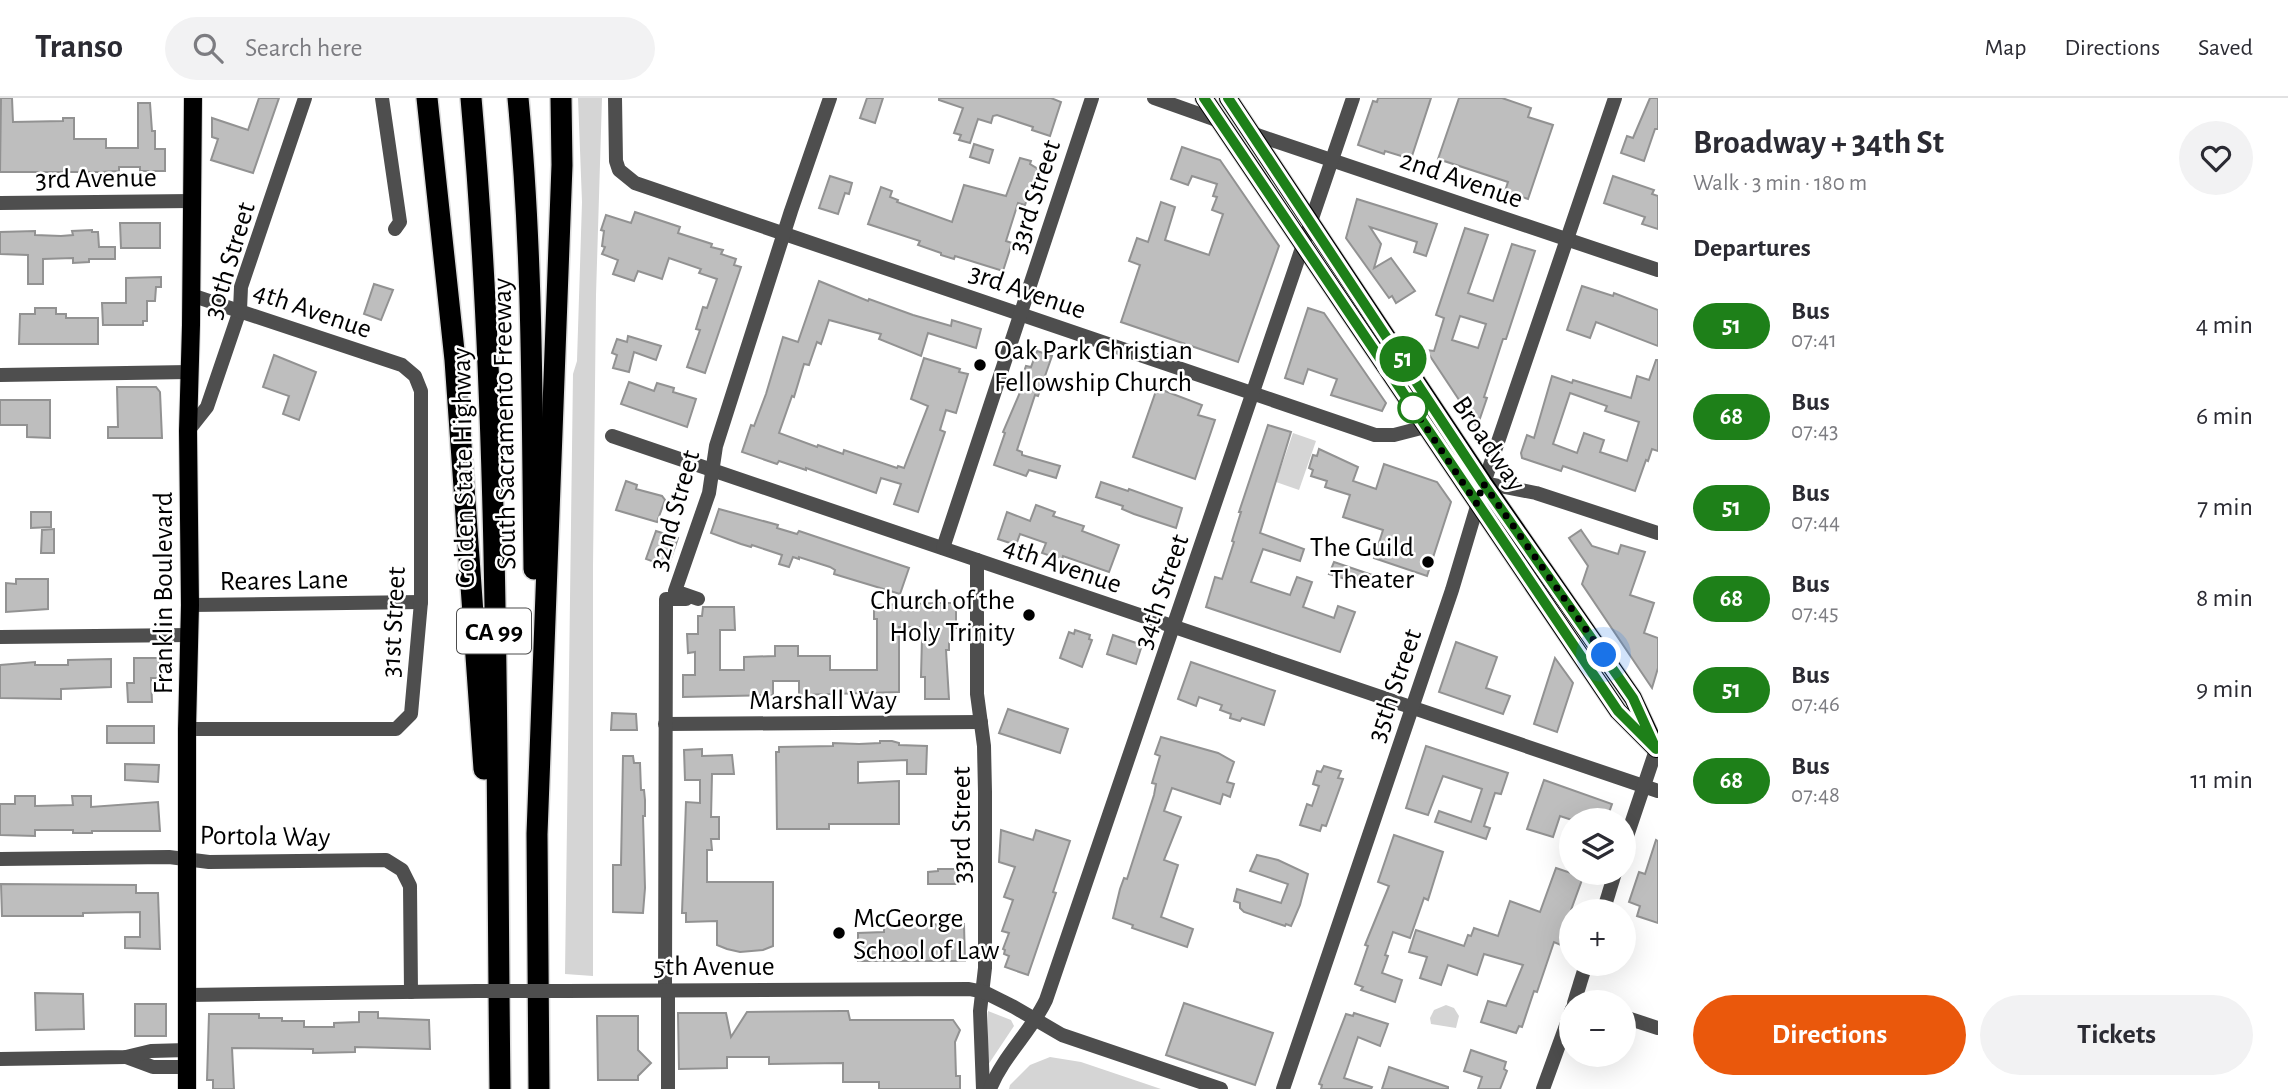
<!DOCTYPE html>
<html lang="en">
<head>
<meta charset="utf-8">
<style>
  :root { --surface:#fff; --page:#f2f2f3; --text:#2b2b33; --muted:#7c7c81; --line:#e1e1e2; --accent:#ea580c }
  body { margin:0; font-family:"Alegreya Sans",sans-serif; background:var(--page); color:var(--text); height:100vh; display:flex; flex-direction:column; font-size:26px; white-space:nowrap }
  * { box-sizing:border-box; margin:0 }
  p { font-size:23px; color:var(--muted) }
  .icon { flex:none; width:38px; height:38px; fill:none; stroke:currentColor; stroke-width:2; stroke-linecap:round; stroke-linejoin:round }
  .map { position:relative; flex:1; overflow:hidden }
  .sheet { display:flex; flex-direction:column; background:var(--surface); width:630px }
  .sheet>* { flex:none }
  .badge { padding:0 14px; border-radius:23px; font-size:24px; line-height:46px }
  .buttons { position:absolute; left:1559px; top:710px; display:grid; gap:14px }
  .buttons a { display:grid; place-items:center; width:77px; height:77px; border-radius:50%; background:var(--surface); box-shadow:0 7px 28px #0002; font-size:35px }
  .you { position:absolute; width:35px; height:35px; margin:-18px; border:5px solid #fff; border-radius:50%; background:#1a73e8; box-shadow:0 0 0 10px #1a73e833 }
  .map>.badge { position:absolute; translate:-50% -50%; box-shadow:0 0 0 4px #fff }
  h2 { padding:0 35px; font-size:26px; line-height:63px }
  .round { display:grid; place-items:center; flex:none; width:74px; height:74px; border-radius:37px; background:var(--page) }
  .headline { display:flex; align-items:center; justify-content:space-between; height:119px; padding:0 35px }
  h1 { font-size:33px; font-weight:600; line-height:52px }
  .cta { display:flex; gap:14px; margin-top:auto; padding:14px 35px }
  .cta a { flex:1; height:80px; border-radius:42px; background:var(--accent); color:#fff; font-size:28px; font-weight:600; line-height:80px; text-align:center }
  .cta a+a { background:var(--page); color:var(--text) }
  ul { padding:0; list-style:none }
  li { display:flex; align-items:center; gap:21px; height:91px; padding:0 35px }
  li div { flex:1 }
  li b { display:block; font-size:26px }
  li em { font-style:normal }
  li .badge { min-width:77px; font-weight:700; text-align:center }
  header { display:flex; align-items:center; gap:42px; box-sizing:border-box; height:98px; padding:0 35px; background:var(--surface); border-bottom:2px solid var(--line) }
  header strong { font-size:33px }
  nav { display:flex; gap:38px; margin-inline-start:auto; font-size:24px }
  .search { width:490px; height:63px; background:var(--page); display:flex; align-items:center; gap:18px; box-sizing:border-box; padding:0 24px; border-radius:38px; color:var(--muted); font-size:26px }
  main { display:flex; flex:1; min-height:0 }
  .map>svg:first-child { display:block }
</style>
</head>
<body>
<header>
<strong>Transo</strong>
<div class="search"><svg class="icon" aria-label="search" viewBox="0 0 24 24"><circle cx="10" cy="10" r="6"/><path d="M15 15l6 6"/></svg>Search here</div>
<nav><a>Map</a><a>Directions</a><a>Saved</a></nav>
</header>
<main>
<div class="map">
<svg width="1658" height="991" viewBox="0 0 1658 991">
  <rect width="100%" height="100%" fill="#fff"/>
  <!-- green -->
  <g fill="#d5d5d5">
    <path d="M578,0H602L596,197L593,468V878L565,876L573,276L577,263L582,104Z"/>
    <path d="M1293,335L1316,343L1299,392L1276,384Z"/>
    <path d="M1446,907L1454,910L1459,918L1456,930L1431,926L1430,920L1434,912Z"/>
    <path d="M988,913L1011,922L1014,928L988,967Z"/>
    <path d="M1050,959L1081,964L1161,991H1009L1010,987L1030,967Z"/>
  </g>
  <!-- building -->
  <g fill="#bebebe" stroke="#929292" stroke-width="2" fill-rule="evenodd">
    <path d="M1,0H12L13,24L63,23V20H74V41H106V50H138V5H150L152,33H155V51H165V73H140V69H119V73L101,74H0Z"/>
    <path d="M259,0H279L253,75L211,62L218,41L212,39V20L248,32Z"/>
    <path d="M867,0H883L875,25L860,20Z"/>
    <path d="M939,0H1051L1061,4L1050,38L1032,32L1033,29L997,17L993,18L991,25L978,21L970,45L959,42L961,37L954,35L963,10L939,2Z"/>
    <path d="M1378,0H1431L1411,61L1385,53L1384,56L1358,47L1373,3L1377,4Z"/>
    <path d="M1459,0H1502L1531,10L1528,19L1553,27L1528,101L1505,93L1508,84L1438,61Z"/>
    <path d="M1650,0H1658V31H1655L1644,63L1621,55L1627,38L1633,40Z"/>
    <path d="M974,46L993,52L989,65L970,59Z"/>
    <path d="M1182,49L1220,62L1279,148L1238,264L1121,224L1140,167L1129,163L1137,140L1148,144L1161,104L1175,109L1165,142L1209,157L1223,116L1212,112L1217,99L1213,98L1217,86L1192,78L1188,87L1171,81Z"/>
    <path d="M1020,60L1031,63L1030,66L1038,71L1025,107L1018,105L1006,143L1012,145L1003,173L955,158L954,161L941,157V155L918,147L920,143L868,126L881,89L892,93L890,99L898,102L897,104L952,124L964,87L1006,98Z"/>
    <path d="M830,78L852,85L849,96L845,95L838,116L819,110Z"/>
    <path d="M1613,78L1654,92L1652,96L1658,98V131L1642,126L1645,119L1604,105Z"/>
    <path d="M1357,101L1437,126L1426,158L1414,154L1417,144L1370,129L1381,146L1374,170L1391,160L1415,193L1396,205L1392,198L1389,200L1346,140Z"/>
    <path d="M635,114L680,129L678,135L712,146L711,149L723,152L721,156L736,161L734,167L741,169L705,275L687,269L700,232L696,231L703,209L707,210L717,181L699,175L701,171L669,160L662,181L638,173L634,183L613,176L618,162L602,156L605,149L602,148L604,133L601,132L606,117L631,125Z"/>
    <path d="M120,125H160V150H121Z"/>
    <path d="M1465,130L1488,137L1468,195L1493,203L1512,146L1535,153L1506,241H1503L1484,299L1487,300L1477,329L1426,252L1434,253L1444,220L1436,217ZM1460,218L1486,226L1478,250L1452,242Z"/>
    <path d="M92,132V134H98L99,149H115V161H89V164L73,165V160L43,161V186H28V157L0,156V134L35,133V137L61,138L73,137L72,133Z"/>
    <path d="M161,179V189H156L155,203H147V223H143V227H103L102,205H126V180Z"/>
    <path d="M819,183L868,203L869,201L913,217L951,228L952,222L981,231L976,250L928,235L921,258L879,241L881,236L829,222L821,246L817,244L809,267L804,266L794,299L792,298L779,335L817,349L818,347L843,356L844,352L897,370L898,368L904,370L928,308L911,301L924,260L960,271L959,274L968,276L956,315L946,312L940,332L945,334L918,414L894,406L901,386L881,380L876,395L806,370V372L779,363L777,366L742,354L751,327L754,328L766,296L783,239L798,244Z"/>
    <path d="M374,186L393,192L381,222L364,216Z"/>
    <path d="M1582,188L1613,198L1614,195L1658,212V248L1596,224L1590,240L1567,232Z"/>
    <path d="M35,210H56V216H66V220H98V246H19L20,216H35Z"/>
    <path d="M1308,210L1324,215L1386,305L1382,313L1331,297L1337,281L1308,271L1303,286L1285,280Z"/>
    <path d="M628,238L661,248L656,262L634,254L629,274L613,270L617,257L612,255L617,241L627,244Z"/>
    <path d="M1037,253L1052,258L1038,298L1035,297L1017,352L1022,354V357L1060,368L1056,380L1029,372L1026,378L994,367L1005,335L1003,334L1021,292L1018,291L1026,268L1031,269Z"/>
    <path d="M274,257L316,274L299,322L283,316L289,298L263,289Z"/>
    <path d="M1656,262H1658V353L1652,351L1648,363L1646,362L1635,393L1563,368L1561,373L1522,360L1521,355L1527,337L1534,340L1552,278L1572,285L1573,282L1631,300L1637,278L1649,282ZM1570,295L1607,308L1605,313L1639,324L1627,363L1600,354L1604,342L1584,335L1577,355L1553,346Z"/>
    <path d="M629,284L654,293L657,285L674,290L673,294L696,301L687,329L621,306Z"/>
    <path d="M117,289H156L160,294L162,340H108V329H118Z"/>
    <path d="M1157,290L1202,307L1198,317L1215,322L1195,381L1133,359Z"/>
    <path d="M0,302H50V340L27,339V327H0Z"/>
    <path d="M1268,327L1291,334L1260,435L1304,451L1300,463L1263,451L1251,484L1290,497L1297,479L1312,484L1303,509L1334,520L1338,508L1355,514L1340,554L1206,509L1215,479L1222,481L1234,444L1232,443L1241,414H1239Z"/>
    <path d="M1319,351L1358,369L1353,383L1376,391L1384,366L1437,384L1451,404L1427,478L1374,460L1383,432L1343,419L1350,397L1325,389L1327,383L1311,378L1313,372L1309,370L1313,357L1317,358Z"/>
    <path d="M626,383L637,387L636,391L662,398L665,402L657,424L616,412Z"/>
    <path d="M1101,384L1128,393L1129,391L1182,410L1176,430L1134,416L1122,411L1123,408L1096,399Z"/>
    <path d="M1036,407L1055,414L1053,418L1084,428L1082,433L1119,447L1109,474L1063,458L1062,462L1042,455L1046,445L1020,436L1016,447L998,441L1007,414L1030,423Z"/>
    <path d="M719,411L778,427L777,430L797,436L799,433L909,470L900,496L834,476L835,472L830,469L799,459V461L793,459L789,469L779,466L782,457L752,447L751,449L741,446L711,435Z"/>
    <path d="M31,414H51V429L31,430Z"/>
    <path d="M54,431V455H41L42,432Z"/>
    <path d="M1581,432L1592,448L1618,456L1621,447L1645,454L1630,497L1654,505L1644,535L1658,540V570L1652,590L1582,486L1588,468L1569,440Z"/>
    <path d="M656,433L678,440L668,469L646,461Z"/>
    <path d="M1334,464L1372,477L1369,488L1329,476Z"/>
    <path d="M16,481H48V511L6,514V485L16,486Z"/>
    <path d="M941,505H956V530H949V552H946L949,601H925V579H921L922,539L919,529H899V594L799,597V583H773V597L683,599V577H695V554L688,555L687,536H698V518H702L703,509H734L735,532H720V572H744V559L775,558V548H798V558H830V572H877V521H874V507Z"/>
    <path d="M1075,532L1090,537L1089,541L1092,542L1082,569L1060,560L1069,534L1074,536Z"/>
    <path d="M1113,537L1142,547L1136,566L1107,556Z"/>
    <path d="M1456,544L1497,559L1486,590L1510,598L1503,616L1439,594Z"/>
    <path d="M134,560H159L160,580H151L152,604H128L127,585H134Z"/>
    <path d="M1555,560L1573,585L1557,634L1534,626Z"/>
    <path d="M111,561V589L61,591V601L0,600V567L35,564V567H68V562Z"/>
    <path d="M1191,564L1275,593L1264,627L1242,620L1240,623L1230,620L1231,616L1220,612L1222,607L1199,599L1196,608L1178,601Z"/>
    <path d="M1008,611L1068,631L1060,655L999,635Z"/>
    <path d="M612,615L636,616L637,632H611Z"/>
    <rect x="107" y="628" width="47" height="17"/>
    <path d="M1161,639L1218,655L1234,664L1227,684L1234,686L1230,699L1223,696L1220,706L1172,690L1164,713L1181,719L1164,762L1178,767L1161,819L1193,831L1187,849L1132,830L1133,827L1113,820L1120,791L1124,780L1127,781L1154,697L1156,686L1152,685L1160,658L1155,656Z"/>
    <path d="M880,643H892L899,645V647L927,648L926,676H907V662L858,664V685L899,683V726H829V731H777L776,654H779V649L833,648V645L859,646L880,645Z"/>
    <path d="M1426,648L1508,675L1501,696L1495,695L1484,728L1490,730L1486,741L1435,724L1439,713L1471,724L1482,691L1443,678L1428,717L1406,710Z"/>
    <path d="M702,651V658L732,657L734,676H712L711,719H719V741H711L712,752H707V784H773V848L763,852L740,854L727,851L717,847V823L686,824V815H682L686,704L700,705V682H685L684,652Z"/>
    <path d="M623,658H633L634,665H640L641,692H644L645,702V718H643L645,790L643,815L613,814V767H621Z"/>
    <path d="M125,666L159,667L158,684L125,682Z"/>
    <path d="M1324,668L1341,673L1338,680L1343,681L1326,728L1322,727L1320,733L1300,727L1307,706L1312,708L1319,688L1313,686L1317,673L1321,674Z"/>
    <path d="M1544,682L1612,706L1606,723H1575L1560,718L1553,739L1527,731Z"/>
    <path d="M15,698H35V708L73,707L72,698H91V709L158,704L160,733H92V735H73V732H35V738L0,737V706H15Z"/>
    <path d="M1001,732L1033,742L1036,732L1070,743L1053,794L1056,795L1028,877L1005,869L1009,858L1004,856L1005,852L1003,851L1009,835L1002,833L1013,802L1004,799L1015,769L999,764Z"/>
    <path d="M1394,737L1443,754L1428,802L1424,800L1410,840L1393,834L1385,857L1388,858L1382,875L1402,882L1395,904L1361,892L1363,889L1355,886L1368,848L1365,847L1389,788L1378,784Z"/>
    <path d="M1656,742L1658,743V825L1637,818L1640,808L1629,804L1639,774L1645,776Z"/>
    <path d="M1257,757L1278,762L1308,776L1300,807L1291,828L1286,826L1285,828L1244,814L1240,810V805L1234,803L1237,791L1281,805L1288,786L1250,773Z"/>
    <path d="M1556,770L1583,779L1567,823L1571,824L1563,848L1554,844L1537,894L1534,893L1522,929L1519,928L1516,935L1481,924L1488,903L1506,908L1523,867L1484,856L1477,877L1448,867L1441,887L1420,880L1427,859L1409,854L1416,832L1464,848L1468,837L1471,838L1474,830L1498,838L1510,803L1540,814Z"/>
    <path d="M938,771H958V786H928V774L938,773Z"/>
    <path d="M1,786L136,787V795H158L160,851L125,850V839H140V814L83,815V818H2Z"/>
    <path d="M964,826L965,863H858V835L884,834V827Z"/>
    <path d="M35,895L83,896L84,931L36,932Z"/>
    <path d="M1184,905L1273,935L1255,987L1166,957Z"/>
    <rect x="135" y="906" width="31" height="32"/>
    <path d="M842,913H848L850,922H953L960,932L955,944L956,978H960V991H879V984H843V965L769,966V959H727V970L679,971L678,915H726L731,939L747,914Z"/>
    <path d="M359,914H378V920L429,922L430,951L355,949V954L313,955V951L232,950L234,991H213V982H207L209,916H259V920H282V923H304V929H334V925L359,924Z"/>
    <path d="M1354,915L1388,926L1380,948L1358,939L1344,980L1372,989L1371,991H1321L1322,987L1319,986L1346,916L1353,918Z"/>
    <path d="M597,918H638V952L651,965L638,978V982H598Z"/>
    <path d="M1471,952L1506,964L1504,971L1507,973L1500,991H1478L1482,979L1464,973Z"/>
    <path d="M1389,969L1448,989V991H1382Z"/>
  </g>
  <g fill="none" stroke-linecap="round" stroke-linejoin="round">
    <!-- major casing -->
    <g stroke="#dbdbdb" stroke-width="20">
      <g id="major">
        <path d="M1204,0L1618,613L1656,651"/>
        <path d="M1228,0L1484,385L1633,600L1652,641"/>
        <path d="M187,991V631L190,507L188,333L191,227L193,0"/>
      </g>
    </g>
    <!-- highway casing -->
    <g stroke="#dbdbdb" stroke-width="24">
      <g id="highway">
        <path d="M427,0L455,262L484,671"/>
        <path d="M471,0C500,329 496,661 500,991"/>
        <path d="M518,0C533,157 532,314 534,471"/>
        <path d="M539,991L537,736L562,67L561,0"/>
      </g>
    </g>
    <!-- minor -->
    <g stroke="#4e4e4e" stroke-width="14">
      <path d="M382,0L400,124L395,131"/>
      <path d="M615,0L616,63L619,72L635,85L1375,337H1394L1425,329"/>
      <path d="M1154,0L1219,23"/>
      <path d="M1251,35L1658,172"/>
      <path d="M0,105L192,103"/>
      <path d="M0,277L189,274"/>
      <path d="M188,333L207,309L240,212L241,189L305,0"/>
      <path d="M612,338L1658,693"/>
      <path d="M1484,385L1536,395L1658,435"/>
      <path d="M943,450L1092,0"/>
      <path d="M977,462V596L984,648L985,694V870L980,913L983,991"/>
      <path d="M698,501L675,493L709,395L716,348L791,113L830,0"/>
      <path d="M190,507L421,504"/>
      <path d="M0,539L190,537"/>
      <path d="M665,626L981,624"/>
      <path d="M187,631H396L411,616L421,504V293L415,278L402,267L191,197"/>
      <path d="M1624,747L1658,646"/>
      <path d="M0,761L169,759L209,764L386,762L402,772L410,788L411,894"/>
      <path d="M1603,814L1615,775"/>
      <path d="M665,892L666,501H686"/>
      <path d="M668,892V991"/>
      <path d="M566,893L969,891L984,894L1014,909L1062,937L1221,991"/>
      <path d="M188,897L477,893"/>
      <path d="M1574,905L1586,866"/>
      <path d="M1624,919L1658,930"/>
      <path d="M126,959L153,969H187"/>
      <path d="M0,961L126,959L151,953L187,952"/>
      <path d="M990,991C1003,958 1031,934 1046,902L1353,0"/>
      <path d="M1283,991L1452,492L1484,385L1615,0"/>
      <path d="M1543,991L1572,911"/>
    </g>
    <!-- major -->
    <use href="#major" stroke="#000" stroke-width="18"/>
    <!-- highway -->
    <use href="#highway" stroke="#000" stroke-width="21"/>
    <!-- minor-bridge -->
    <path stroke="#4e4e4e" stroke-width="14" d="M477,893H566"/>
  </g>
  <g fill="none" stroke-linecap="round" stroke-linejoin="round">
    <!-- line casing -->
    <g stroke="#fff" stroke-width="16">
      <path id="line" d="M1204,0L1618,613L1656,651L1633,600L1483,385L1228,0"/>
    </g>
    <!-- line -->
    <use href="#line" stroke="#1e8019" stroke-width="10"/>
    <!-- walk -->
    <path stroke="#000" stroke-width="7" stroke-dasharray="0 12.6" d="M1413,310L1410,305L1477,406L1483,385L1604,557"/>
  </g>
  <!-- markers -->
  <g fill="#000" stroke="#fff" stroke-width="2.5">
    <circle cx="980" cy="267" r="7"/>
    <circle cx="1428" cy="464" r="7"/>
    <circle cx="1029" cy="517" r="7"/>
    <circle cx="839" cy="835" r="7"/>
  </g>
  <circle fill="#fff" stroke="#1e8019" stroke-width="3.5" cx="1413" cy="310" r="14"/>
  <g text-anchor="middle" stroke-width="5" stroke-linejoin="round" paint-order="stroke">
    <!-- shield labels -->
    <rect fill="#fff" stroke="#4c4c4c" stroke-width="2" x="457" y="510.5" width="74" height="45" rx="5"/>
    <g font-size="26" font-weight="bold" fill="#000">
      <text x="494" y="542">CA 99</text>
    </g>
    <!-- street labels -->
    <g font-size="28" fill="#000" stroke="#fff">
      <text transform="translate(96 79) rotate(-1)" y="10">3rd Avenue</text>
      <text transform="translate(1462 80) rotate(19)" y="10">2nd Avenue</text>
      <text transform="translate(1033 98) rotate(-72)" y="10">33rd Street</text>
      <text transform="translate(228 162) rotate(-73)" y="10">30th Street</text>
      <text transform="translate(1028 192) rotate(19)" y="10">3rd Avenue</text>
      <text transform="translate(313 211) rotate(19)" y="10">4th Avenue</text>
      <text transform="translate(503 326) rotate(-91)" y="10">South Sacramento Freeway</text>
      <text transform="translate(1490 345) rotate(56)" y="10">Broadway</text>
      <text transform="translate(462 370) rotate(-91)" y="10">Golden State Highway</text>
      <text transform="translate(673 412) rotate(-74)" y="10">32nd Street</text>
      <text transform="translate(1063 466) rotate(19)" y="10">4th Avenue</text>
      <text transform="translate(284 481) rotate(-1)" y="10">Reares Lane</text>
      <text transform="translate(1160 493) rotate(-71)" y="10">34th Street</text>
      <text transform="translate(162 495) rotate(-90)" y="10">Franklin Boulevard</text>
      <text transform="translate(392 524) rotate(-87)" y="10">31st Street</text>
      <text transform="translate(1393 587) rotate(-71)" y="10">35th Street</text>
      <text x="823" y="611">Marshall Way</text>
      <text transform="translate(960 727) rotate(-90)" y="10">33rd Street</text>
      <text transform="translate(265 737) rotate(1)" y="10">Portola Way</text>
      <text x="714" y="877">5th Avenue</text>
    </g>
    <!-- poi labels -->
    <g font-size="28" fill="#000" stroke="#fff" text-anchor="start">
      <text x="994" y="261">Oak Park Christian<tspan x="994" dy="32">Fellowship Church</tspan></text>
      <text x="1414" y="458" text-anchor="end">The Guild<tspan x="1414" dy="32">Theater</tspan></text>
      <text x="1015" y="511" text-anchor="end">Church of the<tspan x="1015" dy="32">Holy Trinity</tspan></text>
      <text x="853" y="829">McGeorge<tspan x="853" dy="32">School of Law</tspan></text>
    </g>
  </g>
</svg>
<div class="buttons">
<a><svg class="icon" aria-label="layers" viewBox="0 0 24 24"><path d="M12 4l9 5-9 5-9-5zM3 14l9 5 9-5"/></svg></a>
<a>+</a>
<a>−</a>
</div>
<div class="you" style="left:1604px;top:557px"></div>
<b class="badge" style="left:1403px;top:261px;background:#1e8019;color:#fff">51</b>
</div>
<section class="sheet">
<div class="headline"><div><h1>Broadway + 34th St</h1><p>Walk · 3 min · 180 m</p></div><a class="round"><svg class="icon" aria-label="heart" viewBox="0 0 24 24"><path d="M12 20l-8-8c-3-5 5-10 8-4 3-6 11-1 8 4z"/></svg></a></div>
<h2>Departures</h2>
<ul>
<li><span class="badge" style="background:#1e8019;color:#fff">51</span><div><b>Bus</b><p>07:41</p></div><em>4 min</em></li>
<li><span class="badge" style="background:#1e8019;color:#fff">68</span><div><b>Bus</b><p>07:43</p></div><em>6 min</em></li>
<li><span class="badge" style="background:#1e8019;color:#fff">51</span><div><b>Bus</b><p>07:44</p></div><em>7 min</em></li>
<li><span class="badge" style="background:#1e8019;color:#fff">68</span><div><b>Bus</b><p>07:45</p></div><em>8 min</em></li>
<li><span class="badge" style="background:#1e8019;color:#fff">51</span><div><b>Bus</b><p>07:46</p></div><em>9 min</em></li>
<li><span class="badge" style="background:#1e8019;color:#fff">68</span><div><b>Bus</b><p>07:48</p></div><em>11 min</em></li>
</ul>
<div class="cta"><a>Directions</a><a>Tickets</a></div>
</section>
</main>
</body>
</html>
